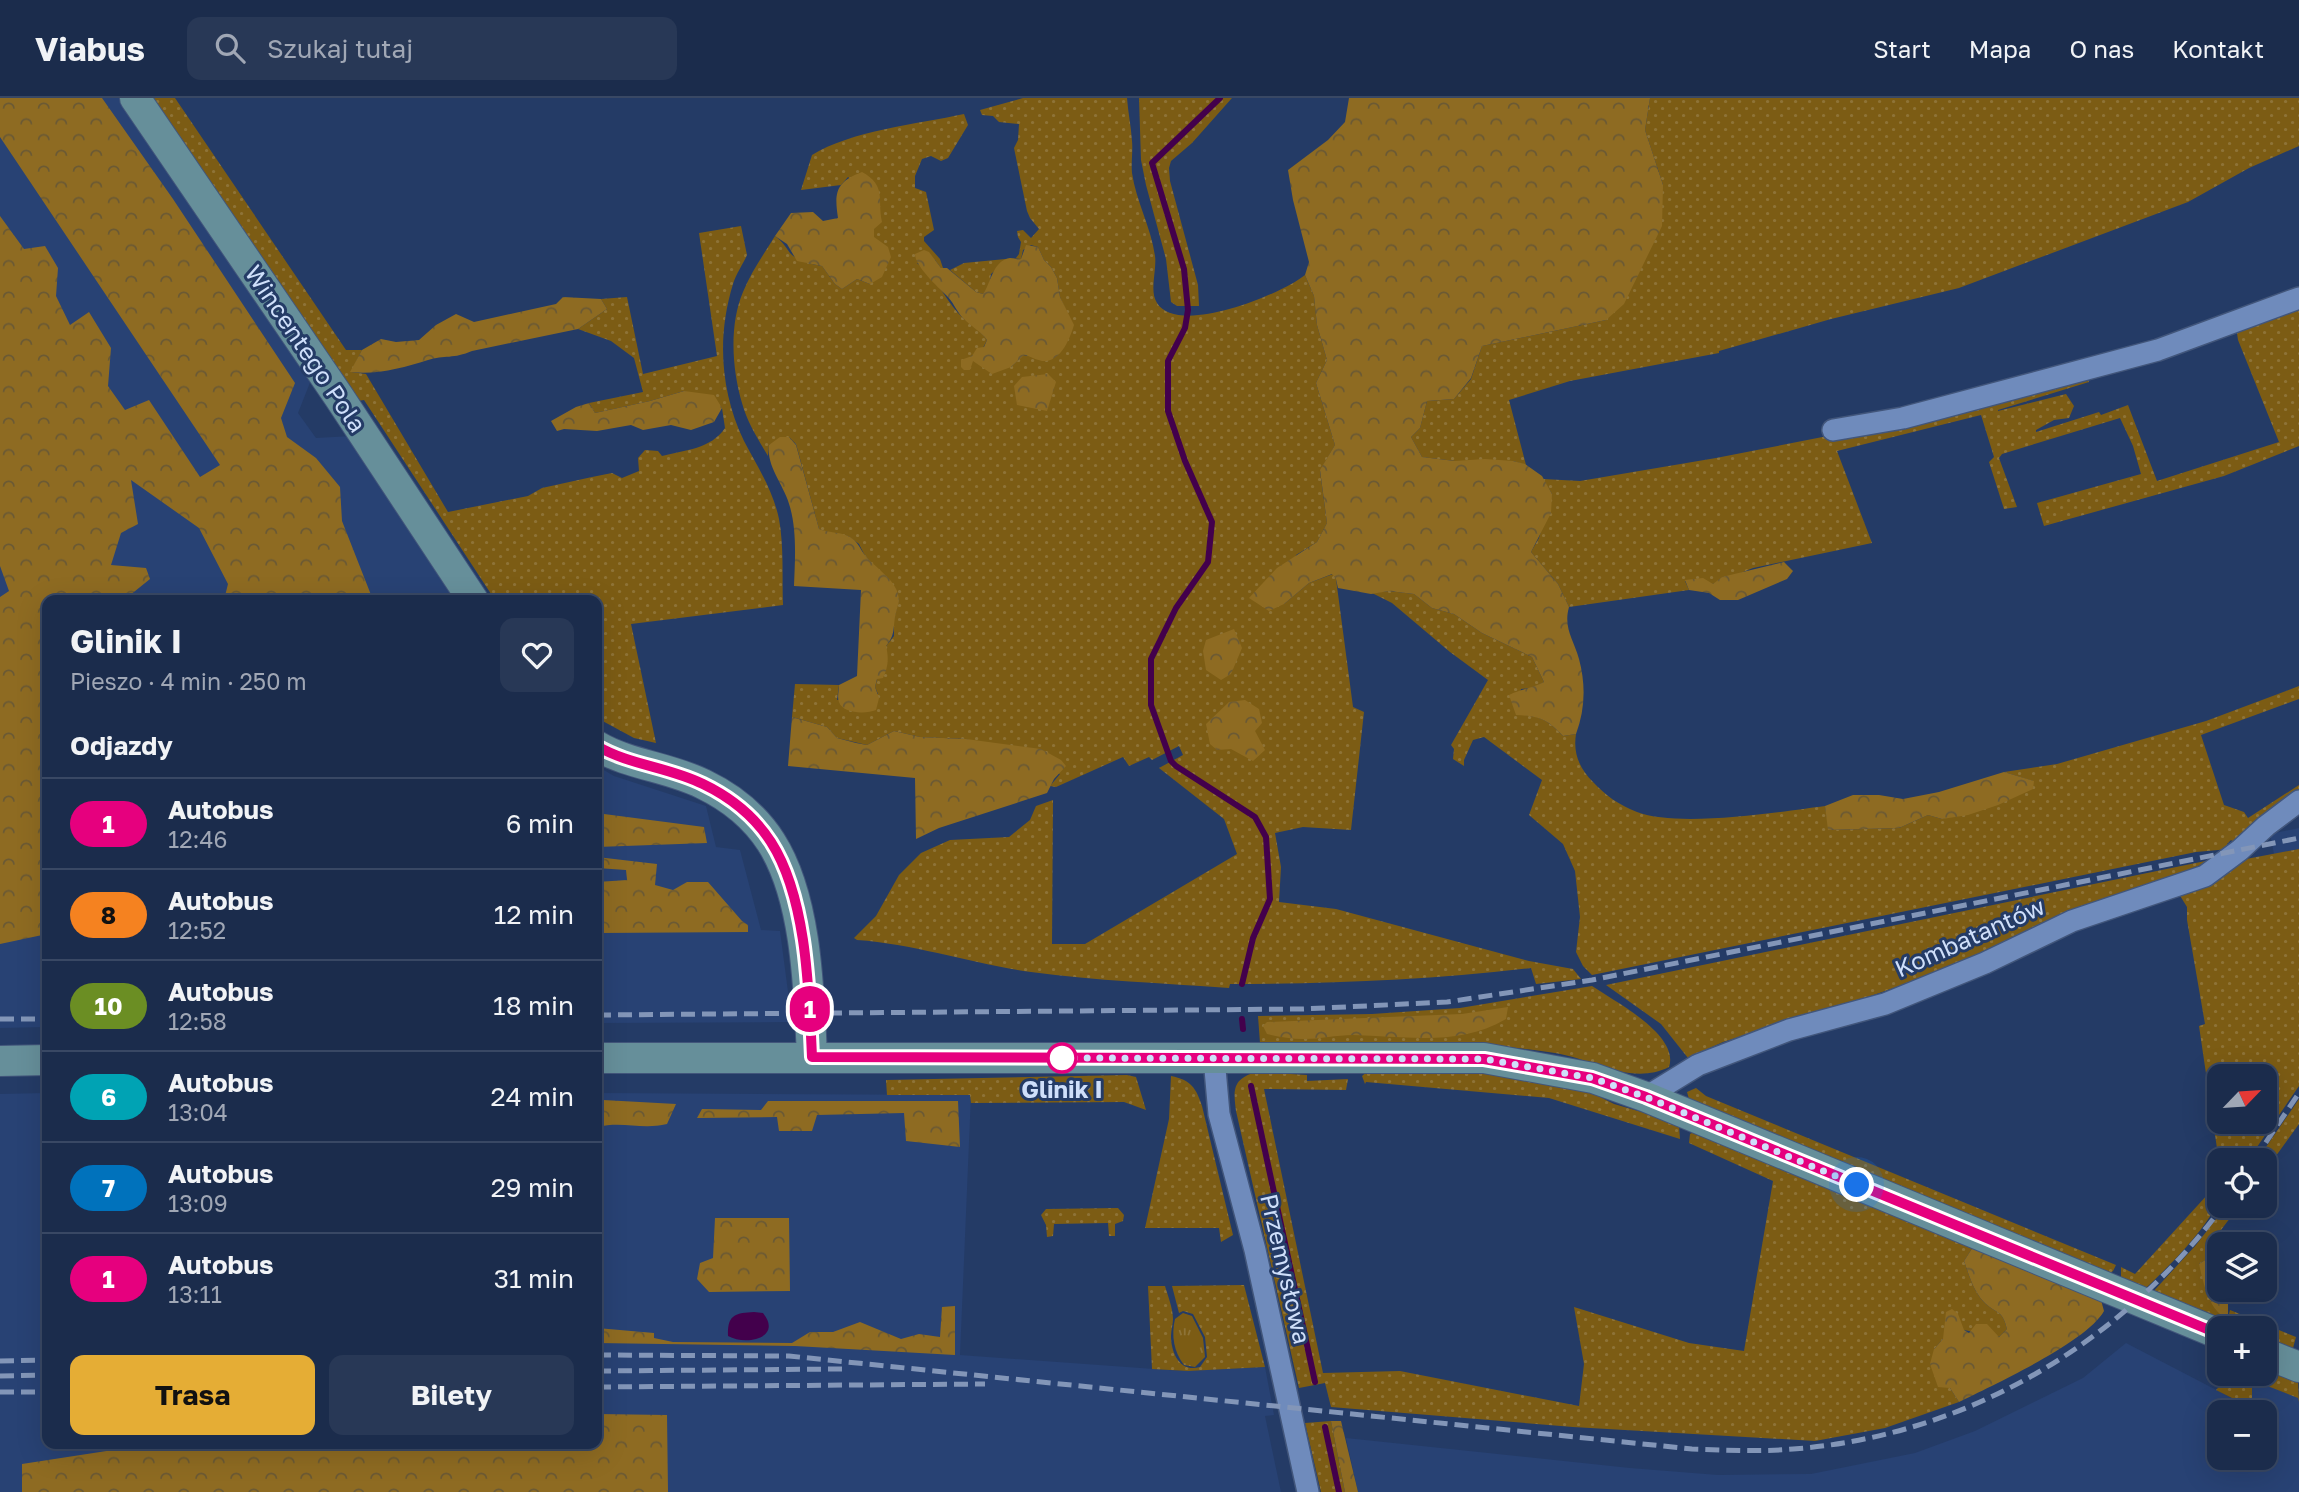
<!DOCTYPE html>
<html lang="pl">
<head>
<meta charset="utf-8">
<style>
  :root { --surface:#1b2c4c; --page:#283856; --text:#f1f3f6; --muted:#a0a7b5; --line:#394864; --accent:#e5ad35 }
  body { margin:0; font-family:"Golos Text",sans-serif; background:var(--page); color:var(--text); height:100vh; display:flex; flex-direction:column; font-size:26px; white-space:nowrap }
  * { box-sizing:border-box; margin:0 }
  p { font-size:23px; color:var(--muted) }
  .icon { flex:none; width:38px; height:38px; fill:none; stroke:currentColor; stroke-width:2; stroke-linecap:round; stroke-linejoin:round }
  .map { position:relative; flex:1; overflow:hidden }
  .sheet { position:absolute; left:42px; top:497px; width:560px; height:854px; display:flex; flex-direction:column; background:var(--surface); border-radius:14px; box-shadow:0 7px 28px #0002,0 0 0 2px var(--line) }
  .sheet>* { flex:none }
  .badge { padding:0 14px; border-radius:23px; font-size:24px; line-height:46px }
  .needle { width:46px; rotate:65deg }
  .controls { position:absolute; left:2207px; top:966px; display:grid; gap:14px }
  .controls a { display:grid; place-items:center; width:70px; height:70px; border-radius:14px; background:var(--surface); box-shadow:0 7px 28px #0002,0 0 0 2px var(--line); font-size:35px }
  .you { position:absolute; width:35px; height:35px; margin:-18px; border:5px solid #fff; border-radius:50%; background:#1a73e8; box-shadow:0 0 0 10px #1a73e833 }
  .map>.badge { position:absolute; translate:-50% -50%; box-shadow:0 0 0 4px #fff }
  h2 { padding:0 28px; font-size:26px; line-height:63px }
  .round { display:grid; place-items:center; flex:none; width:74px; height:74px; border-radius:14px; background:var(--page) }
  .overview { display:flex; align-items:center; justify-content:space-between; height:119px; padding:0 28px }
  h1 { font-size:33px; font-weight:700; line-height:52px }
  .primary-button { display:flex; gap:14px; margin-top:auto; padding:14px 28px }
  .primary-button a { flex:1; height:80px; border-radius:14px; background:var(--accent); color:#111; font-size:28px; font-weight:700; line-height:80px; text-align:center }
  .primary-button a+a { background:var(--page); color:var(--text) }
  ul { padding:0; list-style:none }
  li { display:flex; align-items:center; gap:21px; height:91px; padding:0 28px; border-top:2px solid var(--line) }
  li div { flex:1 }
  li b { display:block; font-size:26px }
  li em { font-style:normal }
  li .badge { min-width:77px; font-weight:700; text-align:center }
  header { display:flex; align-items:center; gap:42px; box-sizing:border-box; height:98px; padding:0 35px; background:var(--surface); border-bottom:2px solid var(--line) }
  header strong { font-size:33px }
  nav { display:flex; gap:38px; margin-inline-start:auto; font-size:24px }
  .search { width:490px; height:63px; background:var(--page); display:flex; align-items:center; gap:18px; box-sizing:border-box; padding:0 24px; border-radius:14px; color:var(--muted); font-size:26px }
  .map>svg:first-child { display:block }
</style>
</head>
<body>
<header>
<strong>Viabus</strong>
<div class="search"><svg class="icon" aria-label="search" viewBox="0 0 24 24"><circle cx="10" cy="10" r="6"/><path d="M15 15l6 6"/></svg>Szukaj tutaj</div>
<nav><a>Start</a><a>Mapa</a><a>O nas</a><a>Kontakt</a></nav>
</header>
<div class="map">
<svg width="2299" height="1394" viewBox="0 0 2299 1394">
  <defs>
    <pattern id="grass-dots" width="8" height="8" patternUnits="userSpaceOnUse" patternTransform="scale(1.75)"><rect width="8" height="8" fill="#7c5c14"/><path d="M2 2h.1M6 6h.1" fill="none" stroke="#8e7337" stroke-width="1.8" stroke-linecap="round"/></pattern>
    <pattern id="forest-crowns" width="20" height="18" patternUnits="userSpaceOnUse" patternTransform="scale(1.75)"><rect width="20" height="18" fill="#8e6b22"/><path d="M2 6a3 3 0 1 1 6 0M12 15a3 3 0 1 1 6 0" fill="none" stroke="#6a5934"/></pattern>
    <pattern id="park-tufts" width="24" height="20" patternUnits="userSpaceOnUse" patternTransform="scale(1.75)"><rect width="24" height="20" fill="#7c5c14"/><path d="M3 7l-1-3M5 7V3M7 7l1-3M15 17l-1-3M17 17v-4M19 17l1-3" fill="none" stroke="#8e7337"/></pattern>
  </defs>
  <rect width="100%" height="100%" fill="#243b66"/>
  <!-- built -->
  <g fill="#284274" fill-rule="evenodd">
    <path d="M0,0H119L311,282L298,315L316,340L352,338L458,502H47V929L0,930Z"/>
    <path d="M597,668L614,678L706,708L716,749L740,752L761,832L780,833L792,924L597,925Z"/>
    <path d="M2299,730V751L2274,756L2270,736Z"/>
    <path d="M47,995V1346H597V995L971,997L960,1257L1182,1273L1265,1269L1274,1317L1265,1318L1281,1394H0V996Z"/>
    <path d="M2126,1245L2251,1310V1281L2299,1300V1394H1358L1346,1340L1630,1370L1718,1377L1811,1376L1915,1355L1975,1333L2083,1280ZM2219,1314H2264V1360H2219Z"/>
  </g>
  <!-- grass -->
  <g fill="url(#grass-dots)" fill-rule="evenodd">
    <path d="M147,0H175L346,252H362L351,274L366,276L448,414L528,398L542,390L592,379L612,375L622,380L639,373L638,360L645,352L658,353L662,358C685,352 711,351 725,330L722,310L684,293L650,303L595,315L589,305L643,294L634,260L611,243L578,231L607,211L601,201L627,199L643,276L717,258L699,135L741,128L747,157C743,166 736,176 733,186C717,238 720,293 744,343C757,368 773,392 779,421C784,448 782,479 783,507L631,526L656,645L634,640L597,620V502H495L364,302L352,304Z"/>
    <path d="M1023,0H1127C1128,14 1131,28 1132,43C1133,53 1131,64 1132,75C1136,103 1151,129 1155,158C1157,172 1149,193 1157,205C1178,239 1282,196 1305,177L1314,198L1317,227L1327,262L1316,285L1335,347L1320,373L1327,425L1317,444L1296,457L1284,506L1309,485L1333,476L1336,481L1353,609L1364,614L1351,732L1303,729L1275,735L1281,769L1279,804L1336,811L1529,863L1573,871L1581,881L1536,886L1531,870C1430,882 1331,886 1230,886L1229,890C1163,885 1096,883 1031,874C972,866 916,846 857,842L854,840L876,818L899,777L921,755L950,742L1009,739L1030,722L1036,708L1053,702L1052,846H1085L1237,756L1224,721L1159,670L1183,657L1179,648L1152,662L1149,659L1129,668L1123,659L1056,689L1050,688L1060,676L966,641L920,639L894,633L867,647L837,640L827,629L792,619L795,586L839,587L837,602L878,596L875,589L886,548L894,538V521L899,501L864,456L859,446L848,438L831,436L819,431L796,346L789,339L769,347L768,358C758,341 747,324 742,305C732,271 729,227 743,194C751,174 764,156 775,138C783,144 785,148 790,155C798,164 812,166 822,168L835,186L842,191L857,181L870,186L874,131L880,103L848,79L841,87L801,92L812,57C850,33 918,26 964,16L968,27L948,60L941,63L931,58L922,61L915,78V90L926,94L934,132L924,139V143L940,161L943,170H941L935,162L917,165C935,178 944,199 958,215C966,224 980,231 987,242L983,250L970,259L972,262L1011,269L1023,257L1028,258L1069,220L1060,199L1057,180L1051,169L1044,162L1038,149L1031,147L1023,152L1021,161L1010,160L991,176L989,188L983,196L976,194L950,172L964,165L1016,160L1019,156L1021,144L1018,139L1017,133L1023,132L1031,140L1039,131L1030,120L1027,113L1014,50L1018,42L1019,26L999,24L993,18L982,17L980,12Z"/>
    <path d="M1139,0H1232L1192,45L1171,63L1169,70L1170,83L1198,187L1199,208H1177L1171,204L1166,161L1146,87L1141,62Z"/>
    <path d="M1650,0H2299V48L2249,70L2188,104L1959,190L1831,221L1719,253V255L1570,283L1509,302L1526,367L1513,363H1455L1422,359L1411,339L1420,330L1427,303L1454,301L1471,281L1482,248L1606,222L1663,87L1645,32Z"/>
    <path d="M2299,202V348L2224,378L2044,428L2037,405L2141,376L2133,348L2120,320L2002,356L1999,360L2017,409L2004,411L1989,364L1994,359L1981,317L1837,353L1872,445L1753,470L1713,486L1685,483L1689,492L1569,509L1558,486L1531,454L1539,440L1552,396L1543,381L1580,383L1716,360L1904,323L2117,271L2088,282L2089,284L1998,312V313L2066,296L2074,308L2069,320L2054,322L2036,332V334L2099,314L2101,317L2128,307L2157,383L2279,344L2238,242L2236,228Z"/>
    <path d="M1389,493L1414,496L1432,510L1454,516L1482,535L1532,559L1544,584L1533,590L1521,591L1516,616C1539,618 1547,621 1563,638L1576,636C1573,655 1579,670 1593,684C1606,698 1619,707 1637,714C1679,730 1779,714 1825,708L1829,732L1899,730L1928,717L1942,721L2033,690V683L2004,674L2057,666L2206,623L2299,588V601L2201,637L2224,707L2244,714L2248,720L2299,687V692L2273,710L2235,745L2231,742L2227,746L2229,751L2196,754L1592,877L1583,868L1576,854L1580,819L1575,773L1563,746L1529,717L1542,682L1484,639L1473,642L1464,662V668L1453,661L1454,651L1451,647L1488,582L1450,554L1392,505L1372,495Z"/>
    <path d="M2299,751V988L2248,1062L2219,1064L2199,928L2205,926L2187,822V809L2179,796L2216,782L2241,762ZM2219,978H2264V1024H2219Z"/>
    <path d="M2215,761L1945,872L1862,901L1723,944L1688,960L1661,926L1606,887Z"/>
    <path d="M1592,888C1614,903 1680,937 1669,969C1631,988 1593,961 1555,955C1459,939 1357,947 1260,945L1258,918L1372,916L1460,910Z"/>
    <path d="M1368,973L1476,975L1543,982L1582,990L1614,1006L1669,1022L1679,1028L1680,1041L1549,1000L1366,984L1365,986L1362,978Z"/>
    <path d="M1256,974L1307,977V983L1348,981L1346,992L1264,991L1323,1275L1400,1273L1579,1308L1584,1266L1574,1209L1689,1245L1744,1253L1773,1083L1689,1045L1690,1036L1695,1033L1973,1149L1964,1163C1969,1177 1973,1192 1983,1203C1996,1217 2002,1210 2007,1231L1999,1239L1964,1232L1943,1241L1934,1251L1950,1290L1959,1304L1885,1330L1815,1343L1573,1329L1331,1309L1325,1285L1299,1290L1236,1013C1233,991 1233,981 1256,974Z"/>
    <path d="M1127,977L1136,979L1146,1012L1124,1004L971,1005L970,997H887L886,982Z"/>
    <path d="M1171,978C1191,982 1196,990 1202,1008L1233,1137L1221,1144L1219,1130H1145L1169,1021Z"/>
    <path d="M1696,990L1706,998L2116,1167L2113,1173L2107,1177L1689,1001L1687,994Z"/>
    <path d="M2299,1001V1026L2265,1073L2264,1062H2257Z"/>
    <path d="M2219,1084C2219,1091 2220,1100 2217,1106C2203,1135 2168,1169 2144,1192L2121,1184V1169L2135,1176Z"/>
    <path d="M2226,1108H2239L2221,1132L2223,1146H2219V1156L2216,1155L2199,1166L2228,1220L2230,1212L2296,1239L2293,1250L2265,1243L2264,1230H2233L2151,1196L2196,1147Z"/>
    <path d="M1118,1110L1124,1117L1123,1123L1115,1126V1138H1109L1108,1125L1054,1126L1053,1138L1047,1139L1046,1127L1041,1117L1046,1111Z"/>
    <path d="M1244,1187L1265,1269L1188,1273L1152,1271L1148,1188H1165C1168,1198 1173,1211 1173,1221C1173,1226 1171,1232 1171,1238C1171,1255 1180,1275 1200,1269L1207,1259L1205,1239L1193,1216L1183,1213L1179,1215L1172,1188Z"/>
    <path d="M2265,1272L2298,1283L2299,1304L2298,1300L2252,1282V1310L2216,1292L2231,1276H2264Z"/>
    <path d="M1331,1323L1345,1394H1321L1305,1325Z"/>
  </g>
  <!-- forest -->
  <g fill="url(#forest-crowns)">
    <path d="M0,0H102L173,101L295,285L281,320L287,339L316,360L340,389L342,423L373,502H224L228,486L199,430L131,382L138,426L121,435L111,467L146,470L150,481L124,502H47V836L0,846V499L9,493L0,468V118L24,151L45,148L58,170L56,198L70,227L89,214L111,250L108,288L125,312L149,302L200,379L220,367L0,39Z"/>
    <path d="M1349,0H1650L1645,32L1663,87L1662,128L1624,206L1606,222L1482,248L1471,280L1454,301L1427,303L1420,330L1411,339L1422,359L1455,363L1485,361L1513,363L1525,366L1542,378L1552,396L1551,415L1531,454L1558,486L1569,509C1563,530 1574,542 1579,561C1586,587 1585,612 1576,636L1563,638C1547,621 1540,618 1516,617L1509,597C1521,591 1533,590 1544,584L1532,559L1482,535L1454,516L1432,510L1414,496L1389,493L1371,496L1338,490L1336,481L1332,476L1309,485L1284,506L1269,513L1249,500L1277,470L1317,444L1327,425L1320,372L1335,347L1316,285L1327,262L1317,227L1314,198L1305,177L1309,164L1293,102L1288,72L1328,42L1345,24Z"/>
    <path d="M862,74C887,88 877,101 882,124L874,131V139L888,149L891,159L882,179L870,186L857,181L842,191L835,186L822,168L797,163L787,146L775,138L791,115L813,114L823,123L838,120C834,94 836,84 862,74Z"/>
    <path d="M1026,147L1038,149L1044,162L1051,169L1057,180L1060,199L1074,227C1070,240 1062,261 1046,263C1040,264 1030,258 1024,257L1011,269L992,276L973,263L970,272H964L961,269V262L972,258L977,250L984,249L987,242C981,233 970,228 963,220C956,213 953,203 946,197C938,189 915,168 915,156L924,152L929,154L941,170H947L976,194L983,196C991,186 992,163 1010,160C1013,160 1017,162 1021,161Z"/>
    <path d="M563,199L601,201L607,211L578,231L472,253C454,261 444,257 428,262C403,270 377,277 350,274L362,252L381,241L396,244L419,242L436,227L456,216L474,224L556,206Z"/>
    <path d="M1048,276L1056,284L1047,313L1017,307L1014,288L1022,279Z"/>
    <path d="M684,293L714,297L722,310L714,324L691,332L671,327L643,332L631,327L597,333L564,331L557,333L551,323L576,309L589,305L595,315L650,303Z"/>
    <path d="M780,339H789L796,347L819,431C829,435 842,434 850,439C858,444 859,449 864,456C874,470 899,482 899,503C898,508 896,513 895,519C893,532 895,537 886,548C889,560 888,570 883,580L877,581L875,589L879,600L876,612C866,616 843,616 839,604C837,599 839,593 839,587L857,578L861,492L794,488C795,462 797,434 790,409C785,388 766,369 769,347Z"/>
    <path d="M1784,464L1793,473L1787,481L1738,502H1720L1709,495L1689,492L1685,482L1703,480L1713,486L1722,479Z"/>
    <path d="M1234,531L1242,550L1231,576L1221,582L1206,572L1203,553L1206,542Z"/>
    <path d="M1245,602L1259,611L1262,625L1255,633L1265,652L1253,663L1231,651L1217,652L1210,646L1206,626L1229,604Z"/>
    <path d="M792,619L827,629L837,640L856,645L867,647L894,633L920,639L966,641L1041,651L1061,662L1066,668L1054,681L1047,695L939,730L916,741L915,680L788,668Z"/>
    <path d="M2004,674L2034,683L2033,691L1998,707L1968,717L1942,721L1928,717L1899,730L1828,732L1825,708L1853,697H1879L1903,701L1939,694Z"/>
    <path d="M604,716L704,729L707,745L597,749V717Z"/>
    <path d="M597,759L657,766L655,787L673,792L687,784H708L742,823L748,827V834L597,835V784L627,782L626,772L597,770Z"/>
    <path d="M1508,909L1506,921C1458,949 1406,938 1353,937C1336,937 1320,941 1304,941C1291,941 1279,939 1267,936L1263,928L1267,924L1462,916Z"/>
    <path d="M603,1002L676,1006L667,1026C642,1032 623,1023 597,1029V1006Z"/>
    <path d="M768,1003H958L960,1049L906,1043L904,1015L817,1017L812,1033H779L777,1019L697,1020L702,1011L761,1012Z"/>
    <path d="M715,1120H789L790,1193L709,1194L697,1181L700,1165L713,1160Z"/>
    <path d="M1973,1149L2101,1202L2104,1213C2087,1244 1993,1287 1959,1304L1950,1290L1938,1289L1930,1266L1934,1251L1943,1241L1946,1214L1952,1211L1958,1216L1964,1232L1969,1235L1976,1226H1987L1999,1239L2007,1231C2002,1210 1996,1217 1983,1203C1973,1192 1969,1177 1964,1163Z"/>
    <path d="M2216,1155L2219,1156V1192H2228V1220C2209,1215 2203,1183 2199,1166Z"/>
    <path d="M955,1208V1257L795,1248L597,1245V1230L654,1235V1240L673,1244L792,1245L810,1234H833L860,1224L901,1241L919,1236L940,1239L942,1209Z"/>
    <path d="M597,1316L667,1317L668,1394H22V1366L152,1346H597Z"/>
    <path d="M1331,1323H1341L1358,1394H1345Z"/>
  </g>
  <!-- park -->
  <path fill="url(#park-tufts)" d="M1183,1215L1192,1218L1203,1240L1205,1259L1195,1269L1184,1267C1174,1254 1171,1238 1175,1221Z"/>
  <!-- water -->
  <path fill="#43004c" d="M754,1214L763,1215C783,1240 746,1248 728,1238C727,1217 735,1215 754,1214Z"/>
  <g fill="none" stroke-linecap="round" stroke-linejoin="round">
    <!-- stream -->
    <g stroke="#43004c" stroke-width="6">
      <path d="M1220,0L1152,65L1184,171L1188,212L1185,230L1168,263V313L1185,363L1212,424L1208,464L1176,510L1151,561V607L1171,663L1176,668L1255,719L1266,739L1270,801L1253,840L1242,886"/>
      <path d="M1242,921L1243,931"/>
      <path d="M1251,988L1315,1284"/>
      <path d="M1325,1329L1339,1394"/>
    </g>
    <!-- street casing -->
    <g stroke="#42567b" stroke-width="24">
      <g id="street">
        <path d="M1833,332L1903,320L2158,252L2299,200"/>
        <path d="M1214,960L1219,1016L1255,1152L1308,1394"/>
        <path d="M1646,999L1698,967L1789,932L1885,906L1985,865L2072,823L2205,778L2240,752L2266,728L2299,703"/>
      </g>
    </g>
    <!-- secondary casing -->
    <g stroke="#42567b" stroke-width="32">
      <g id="secondary">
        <path d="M135,0L339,299L473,502"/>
        <path d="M597,648C629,667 669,669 703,686C730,699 755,719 771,744C807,800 809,894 812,959"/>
        <path d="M597,960H1484L1593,980L1646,999L2219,1236"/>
        <path d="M0,963L47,962"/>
        <path d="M2264,1255L2299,1269"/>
      </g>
    </g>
    <!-- street -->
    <use href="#street" stroke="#6f8bbc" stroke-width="21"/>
    <!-- secondary -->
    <use href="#secondary" stroke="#668f9a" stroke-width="30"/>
    <!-- rail -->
    <g stroke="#8396b8" stroke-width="5" stroke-dasharray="14 7" stroke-linecap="butt">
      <path d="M597,917L1303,911L1447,904L1592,882L2299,740"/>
      <path d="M0,921H47"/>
      <path d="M2254,1062L2299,995"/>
      <path d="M597,1257L789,1258L1692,1351C1726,1352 1759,1354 1793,1351C1966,1338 2121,1246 2223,1108"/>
      <path d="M0,1263L47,1262"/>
      <path d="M597,1273L842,1271"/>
      <path d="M0,1278L47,1277"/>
      <path d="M597,1289L985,1286"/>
      <path d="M0,1294H47"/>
    </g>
  </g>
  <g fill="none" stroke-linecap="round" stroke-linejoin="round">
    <!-- line casing -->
    <g stroke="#fff" stroke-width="16">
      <path id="line" d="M597,648C629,667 669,669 703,686C730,699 755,719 771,744C807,800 809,894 812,959L1484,961L1592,980L1646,999L2219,1236"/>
    </g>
    <!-- line -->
    <use href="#line" stroke="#e6007e" stroke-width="10"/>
    <!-- walk -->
    <path stroke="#cfdffa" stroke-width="7" stroke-dasharray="0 12.6" d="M1062,960L1484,961L1592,980L1646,999L1857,1087"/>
  </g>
  <!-- markers -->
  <circle fill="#fff" stroke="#e6007e" stroke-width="3.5" cx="1062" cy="960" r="14"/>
  <g text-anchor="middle" stroke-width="6" stroke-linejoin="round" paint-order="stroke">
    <!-- street labels -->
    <g font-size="24" fill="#cfdffa" stroke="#243b66">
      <text transform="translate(305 251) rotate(56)" y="8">Wincentego Pola</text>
      <text transform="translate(1970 840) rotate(-24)" y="8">Kombatantów</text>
      <text transform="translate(1285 1171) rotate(77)" y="8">Przemysłowa</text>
    </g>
    <!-- stop labels -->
    <g font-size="24" font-weight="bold" fill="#cfdffa" stroke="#243b66">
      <text x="1062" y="1000">Glinik I</text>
    </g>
  </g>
</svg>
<div class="controls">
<a><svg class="needle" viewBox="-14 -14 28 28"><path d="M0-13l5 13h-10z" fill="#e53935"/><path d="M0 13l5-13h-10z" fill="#a0a7b5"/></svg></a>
<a><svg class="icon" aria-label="locate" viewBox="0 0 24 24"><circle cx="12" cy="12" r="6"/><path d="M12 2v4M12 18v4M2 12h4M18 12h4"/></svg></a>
<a><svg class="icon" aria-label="layers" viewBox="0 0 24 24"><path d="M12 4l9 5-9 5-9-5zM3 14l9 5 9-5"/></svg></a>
<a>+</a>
<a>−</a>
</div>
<div class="you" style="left:1857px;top:1087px"></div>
<b class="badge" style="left:810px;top:911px;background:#e6007e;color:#fff">1</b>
<section class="sheet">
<div class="overview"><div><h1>Glinik I</h1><p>Pieszo · 4 min · 250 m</p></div><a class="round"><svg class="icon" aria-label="heart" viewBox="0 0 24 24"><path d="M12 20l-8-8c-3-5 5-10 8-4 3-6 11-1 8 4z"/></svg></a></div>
<h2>Odjazdy</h2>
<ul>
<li><span class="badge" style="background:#e6007e;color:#fff">1</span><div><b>Autobus</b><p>12:46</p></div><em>6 min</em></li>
<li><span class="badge" style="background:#f58220;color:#111">8</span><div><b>Autobus</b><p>12:52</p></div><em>12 min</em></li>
<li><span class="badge" style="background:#6b8e23;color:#fff">10</span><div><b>Autobus</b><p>12:58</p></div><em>18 min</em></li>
<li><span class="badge" style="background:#00a3b4;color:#fff">6</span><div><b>Autobus</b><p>13:04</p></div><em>24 min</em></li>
<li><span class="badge" style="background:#0072bc;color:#fff">7</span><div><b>Autobus</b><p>13:09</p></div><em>29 min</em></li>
<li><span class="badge" style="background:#e6007e;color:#fff">1</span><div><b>Autobus</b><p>13:11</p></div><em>31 min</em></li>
</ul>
<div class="primary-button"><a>Trasa</a><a>Bilety</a></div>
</section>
</div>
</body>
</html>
